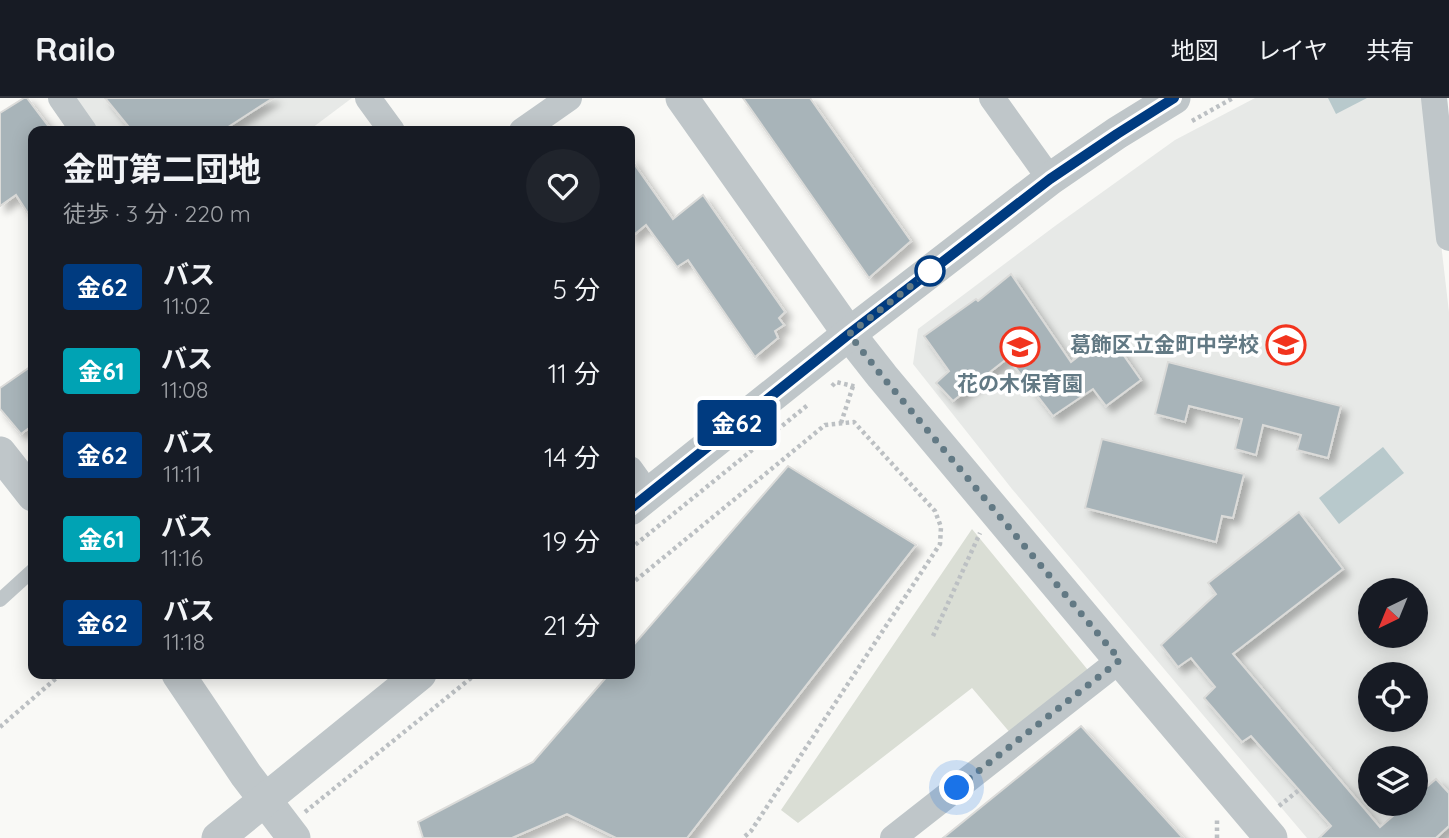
<!DOCTYPE html>
<html lang="ja">
<head>
<meta charset="utf-8">
<style>
  :root { --surface:#171b24; --page:#20242c; --text:#f1f3f6; --muted:#9ea1a6; --line:#363941 }
  body { margin:0; font-family:Quicksand,"Noto Sans JP",sans-serif; background:var(--page); color:var(--text); height:100vh; display:flex; flex-direction:column; font-size:26px; white-space:nowrap }
  * { box-sizing:border-box; margin:0 }
  p { font-size:23px; color:var(--muted) }
  .icon { flex:none; width:38px; height:38px; fill:none; stroke:currentColor; stroke-width:2; stroke-linecap:round; stroke-linejoin:round }
  .map { position:relative; flex:1; overflow:hidden }
  .details { position:absolute; left:28px; top:28px; width:607px; height:553px; display:flex; flex-direction:column; background:var(--surface); border-radius:14px; box-shadow:0 4px 18px #0003 }
  .details>* { flex:none }
  .badge { padding:0 14px; border-radius:5px; font-size:24px; line-height:46px }
  .needle { width:46px; rotate:223deg }
  .controls { position:absolute; left:1358px; top:480px; display:grid; gap:14px }
  .controls a { display:grid; place-items:center; width:70px; height:70px; border-radius:50%; background:var(--surface); box-shadow:0 4px 18px #0003; font-size:35px }
  .you { position:absolute; width:35px; height:35px; margin:-18px; border:5px solid #fff; border-radius:50%; background:#1a73e8; box-shadow:0 0 0 10px #1a73e833 }
  .map>.badge { position:absolute; translate:-50% -50%; box-shadow:0 0 0 4px #fff }
  .round { display:grid; place-items:center; flex:none; width:74px; height:74px; border-radius:37px; background:var(--page) }
  .overview { display:flex; align-items:center; justify-content:space-between; height:119px; padding:0 35px }
  h1 { font-size:33px; font-weight:700; line-height:52px }
  ul { padding:0; list-style:none }
  li { display:flex; align-items:center; gap:21px; height:84px; padding:0 35px }
  li div { flex:1 }
  li b { display:block; font-size:26px }
  li em { font-style:normal }
  li .badge { min-width:77px; font-weight:700; text-align:center }
  header { display:flex; align-items:center; gap:42px; box-sizing:border-box; height:98px; padding:0 35px; background:var(--surface); border-bottom:2px solid var(--line) }
  header strong { font-size:33px }
  nav { display:flex; gap:38px; margin-inline-start:auto; font-size:24px }
  .map>svg:first-child { display:block }
</style>
</head>
<body>
<header>
<strong>Railo</strong>
<nav><a>地図</a><a>レイヤ</a><a>共有</a></nav>
</header>
<div class="map">
<svg width="1449" height="740" viewBox="0 0 1449 740">
  <defs>
    <filter id="shadow"><feDropShadow dx="6" dy="6" stdDeviation="3.5" flood-color="#0004"/></filter>
  </defs>
  <rect width="100%" height="100%" fill="#f9f9f6"/>
  <!-- built -->
  <g fill="#e7e9e7" fill-rule="evenodd">
    <path d="M72,0H352L308,33H96Z"/>
    <path d="M1255,0H1424L1449,214V740H1307L1012,391L913,266L918,231L1055,128L1175,42ZM1370,492H1416V537H1370ZM1370,576H1416V621H1370ZM1370,660H1416V705H1370Z"/>
  </g>
  <!-- green -->
  <path fill="#daded5" d="M972,431L1092,577L1012,637L972,590L798,725L781,712Z"/>
  <!-- water -->
  <g fill="#b8c9cc">
    <path d="M1328,0H1367L1336,16Z"/>
    <path d="M1383,349L1404,375L1339,426L1319,400Z"/>
  </g>
  <!-- building -->
  <g fill="#a8b4b9" stroke="#dbdbd9" stroke-width="2" filter="url(#shadow)">
    <path d="M24,0H27L52,33H33V123L16,97L0,108V15Z"/>
    <path d="M105,0H273L222,33H132Z"/>
    <path d="M743,0H810L911,143L869,180Z"/>
    <path d="M630,60L673,121L703,97L785,214L779,220L784,227L775,233L778,240L755,259L688,162L677,169L646,127L630,140Z"/>
    <path d="M1011,176L1071,264L1108,235L1141,282L1106,308L1093,291L1053,318L1008,260L953,303L936,285L949,273L924,238L976,201L978,203Z"/>
    <path d="M1168,264L1341,308L1328,360L1297,352L1301,337L1263,327L1256,357L1235,351L1242,321L1189,308L1185,324L1155,316Z"/>
    <path d="M33,267V327L21,336L0,311V290Z"/>
    <path d="M1102,341L1244,376L1233,420L1222,418L1216,444L1085,410Z"/>
    <path d="M788,368L916,447L687,740H616L567,716L512,740H423L418,724L533,664L609,576H630V551Z"/>
    <path d="M1299,414L1343,471L1233,556L1380,729L1408,705H1416V698L1436,681L1449,695V728L1436,740H1319L1331,728L1251,638L1242,644L1204,600L1215,589L1191,560L1178,569L1161,547L1216,496L1208,485Z"/>
    <path d="M1081,628L1183,740H943Z"/>
  </g>
  <g fill="none" stroke-linecap="round" stroke-linejoin="round">
    <!-- path -->
    <g stroke="#bcc0c3" stroke-width="4.5" stroke-dasharray="3.5 3.5" stroke-linecap="butt">
      <path d="M1192,23L1233,0"/>
      <path d="M832,288L836,284L857,289"/>
      <path d="M841,325L853,288"/>
      <path d="M630,451L809,306"/>
      <path d="M630,487L825,327L854,324L935,413L941,429L940,446L751,733L743,740"/>
      <path d="M933,538L980,435"/>
      <path d="M0,629L61,576"/>
      <path d="M1279,708L1299,692"/>
      <path d="M305,714L476,576"/>
      <path d="M1217,740V720"/>
    </g>
    <!-- service -->
    <path stroke="#bfc6c9" stroke-width="14" d="M0,502L33,472"/>
    <!-- minor -->
    <g stroke="#bfc6c9" stroke-width="26">
      <path d="M61,0L84,33"/>
      <path d="M368,0L392,33"/>
      <path d="M992,0L1050,81"/>
      <path d="M1434,0L1449,140"/>
      <path d="M522,33L569,0"/>
      <path d="M630,371L648,396"/>
      <path d="M893,740L1120,562"/>
    </g>
    <!-- tertiary -->
    <g stroke="#bfc6c9" stroke-width="33">
      <path d="M682,0L849,236L882,278L1120,562L1271,740"/>
      <path d="M0,355L33,397"/>
      <path d="M630,411L849,236L1050,81L1117,35L1174,0"/>
      <path d="M178,576L246,677L294,740"/>
      <path d="M218,740L420,576"/>
    </g>
  </g>
  <g fill="none" stroke-linecap="round" stroke-linejoin="round">
    <!-- line casing -->
    <g stroke="#fff" stroke-width="16">
      <path id="line" d="M630,411L849,236L1050,81L1117,36L1174,0"/>
    </g>
    <!-- line -->
    <use href="#line" stroke="#003b80" stroke-width="10"/>
    <!-- walk -->
    <path stroke="#627984" stroke-width="7" stroke-dasharray="0 12.6" d="M930,173L849,236L882,278L1120,562L957,690"/>
  </g>
  <!-- icons -->
  <defs>
    <g id="school-ring" transform="scale(2.0125)"><circle r="9.5" fill="#fff" stroke="#f2341e" stroke-width="1.5"/><path d="M0-5L7-2L0 1L-7-2ZM-4 1L0 2.5L4 1V4Q0 6-4 4Z" fill="#f2341e"/></g>
  </defs>
  <g fill-rule="evenodd">
    <use href="#school-ring" x="1286" y="247"/>
    <use href="#school-ring" x="1020" y="249"/>
  </g>
  <!-- markers -->
  <circle fill="#fff" stroke="#003b80" stroke-width="3.5" cx="930" cy="173" r="14"/>
  <g text-anchor="middle" stroke-width="7" stroke-linejoin="round" paint-order="stroke">
    <!-- poi labels -->
    <g font-size="21" font-weight="bold" fill="#627984" stroke="#fff" text-anchor="end">
      <text x="1259" y="254">葛飾区立金町中学校</text>
      <text x="1020" y="293" text-anchor="middle">花の木保育園</text>
    </g>
  </g>
</svg>
<div class="controls">
<a><svg class="needle" viewBox="-14 -14 28 28"><path d="M0-13l5 13h-10z" fill="#e53935"/><path d="M0 13l5-13h-10z" fill="#9ea1a6"/></svg></a>
<a><svg class="icon" aria-label="locate" viewBox="0 0 24 24"><circle cx="12" cy="12" r="6"/><path d="M12 2v4M12 18v4M2 12h4M18 12h4"/></svg></a>
<a><svg class="icon" aria-label="layers" viewBox="0 0 24 24"><path d="M12 4l9 5-9 5-9-5zM3 14l9 5 9-5"/></svg></a>
</div>
<div class="you" style="left:957px;top:690px"></div>
<b class="badge" style="left:737px;top:325px;background:#003b80;color:#fff">金62</b>
<section class="details">
<div class="overview"><div><h1>金町第二団地</h1><p>徒歩 · 3 分 · 220 m</p></div><a class="round"><svg class="icon" aria-label="heart" viewBox="0 0 24 24"><path d="M12 20l-8-8c-3-5 5-10 8-4 3-6 11-1 8 4z"/></svg></a></div>
<ul>
<li><span class="badge" style="background:#003b80;color:#fff">金62</span><div><b>バス</b><p>11:02</p></div><em>5 分</em></li>
<li><span class="badge" style="background:#00a3b4;color:#fff">金61</span><div><b>バス</b><p>11:08</p></div><em>11 分</em></li>
<li><span class="badge" style="background:#003b80;color:#fff">金62</span><div><b>バス</b><p>11:11</p></div><em>14 分</em></li>
<li><span class="badge" style="background:#00a3b4;color:#fff">金61</span><div><b>バス</b><p>11:16</p></div><em>19 分</em></li>
<li><span class="badge" style="background:#003b80;color:#fff">金62</span><div><b>バス</b><p>11:18</p></div><em>21 分</em></li>
</ul>
</section>
</div>
</body>
</html>
